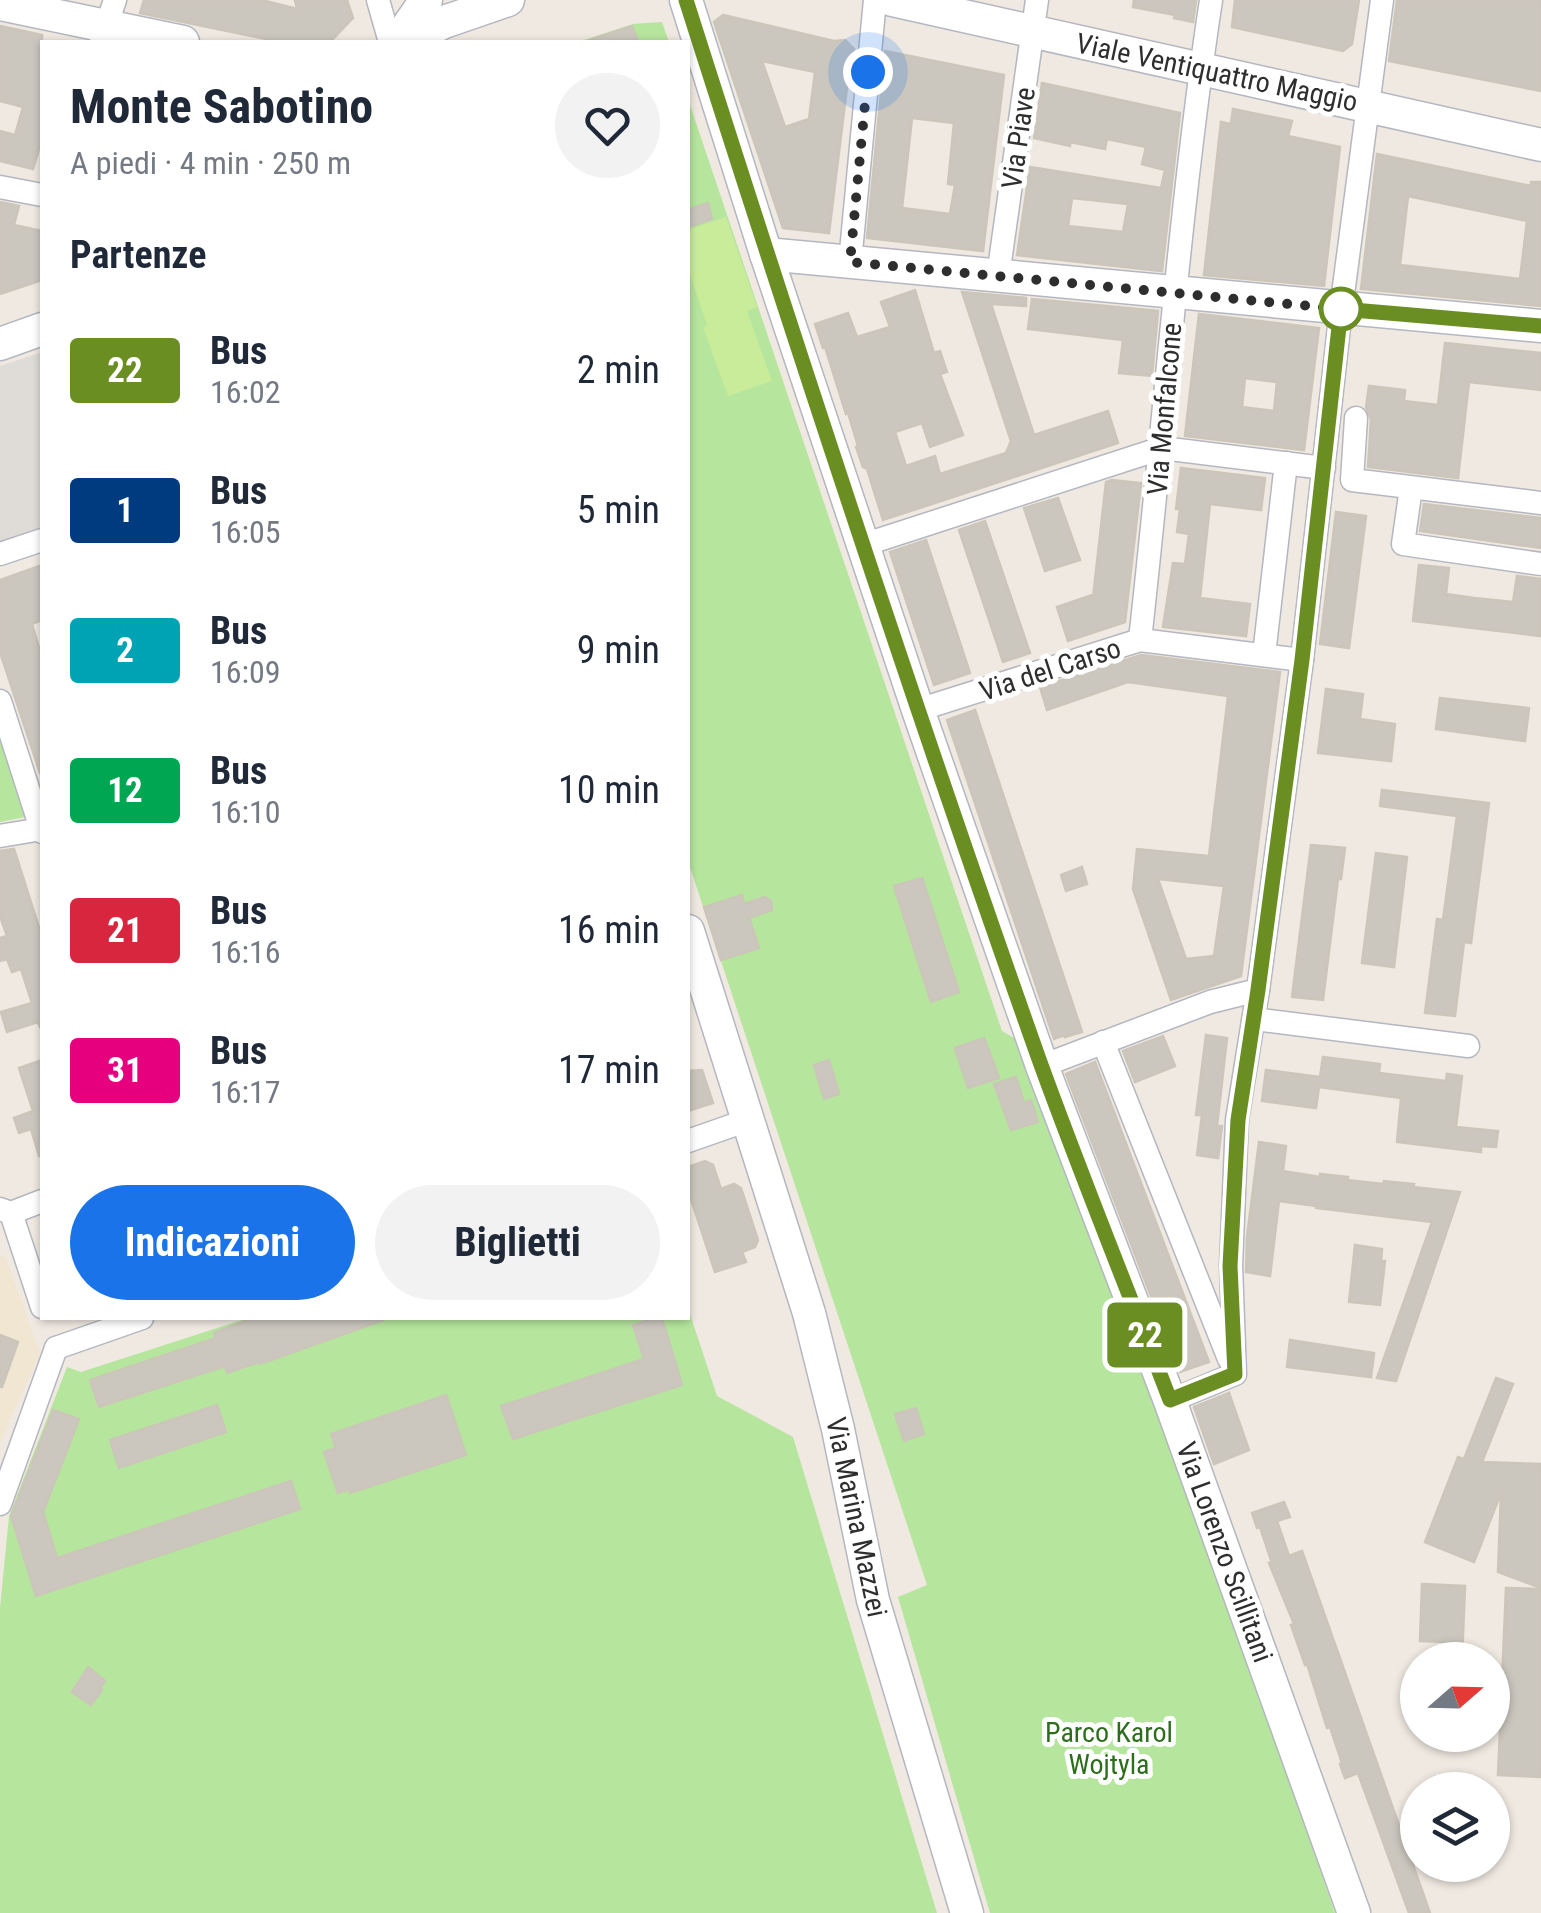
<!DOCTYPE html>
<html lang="it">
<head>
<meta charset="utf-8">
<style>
  :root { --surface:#fff; --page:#f2f2f3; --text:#1f2937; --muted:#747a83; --accent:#1a73e8 }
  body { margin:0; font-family:"Roboto Condensed",sans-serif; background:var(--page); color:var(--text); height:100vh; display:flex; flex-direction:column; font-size:38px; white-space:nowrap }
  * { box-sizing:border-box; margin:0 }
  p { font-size:32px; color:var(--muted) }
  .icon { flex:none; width:55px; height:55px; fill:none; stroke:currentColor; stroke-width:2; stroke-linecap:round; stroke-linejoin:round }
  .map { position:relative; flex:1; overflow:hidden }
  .side { position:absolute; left:40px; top:40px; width:650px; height:1280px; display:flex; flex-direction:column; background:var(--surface); border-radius:0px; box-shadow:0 2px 8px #0004 }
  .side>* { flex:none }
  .badge { padding:0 20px; border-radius:8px; font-size:35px; line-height:65px }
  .needle { width:65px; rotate:70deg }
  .controls { position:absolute; left:1400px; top:1642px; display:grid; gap:20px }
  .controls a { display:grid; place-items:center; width:110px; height:110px; border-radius:50%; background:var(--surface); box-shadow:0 2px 8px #0004; font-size:50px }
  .you { position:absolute; width:50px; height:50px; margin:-25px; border:8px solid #fff; border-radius:50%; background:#1a73e8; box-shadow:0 0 0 15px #1a73e833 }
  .map>.badge { position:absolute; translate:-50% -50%; box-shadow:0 0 0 5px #fff }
  h2 { padding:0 30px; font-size:38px; line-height:90px }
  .round { display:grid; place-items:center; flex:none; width:105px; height:105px; border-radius:52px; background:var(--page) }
  .headline { display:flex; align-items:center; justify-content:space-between; height:170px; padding:0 30px }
  h1 { font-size:48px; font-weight:700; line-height:75px }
  .primary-button { display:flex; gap:20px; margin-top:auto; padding:20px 30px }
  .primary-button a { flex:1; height:115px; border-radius:60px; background:var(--accent); color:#fff; font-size:40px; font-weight:700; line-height:115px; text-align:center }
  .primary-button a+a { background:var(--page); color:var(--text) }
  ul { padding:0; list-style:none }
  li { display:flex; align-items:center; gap:30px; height:140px; padding:0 30px }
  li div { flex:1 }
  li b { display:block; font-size:38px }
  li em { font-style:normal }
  li .badge { min-width:110px; font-weight:700; text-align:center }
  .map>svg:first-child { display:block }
</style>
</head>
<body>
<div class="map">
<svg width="1541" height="1913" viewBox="0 0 1541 1913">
  <rect width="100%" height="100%" fill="#efe9e1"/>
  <!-- education -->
  <path fill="#f0e6d1" d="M0,1255L6,1258L40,1354L11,1416L0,1444Z"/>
  <!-- green -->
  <g fill="#b6e59e">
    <path d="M662,22L669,42H578L633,24Z"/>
    <path d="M688,99L1002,1031L1014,1038L1207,1543L1335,1913H990L898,1597L927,1585L688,861Z"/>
    <path d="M0,732L30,816L0,822Z"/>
    <path d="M688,1308L717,1396L793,1437L937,1913H0V1608L9,1516L67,1367L81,1372L248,1318H688Z"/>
  </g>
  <!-- pitch -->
  <path fill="#c9ec9a" d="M726,217L757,307L747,311L772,381L728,396L703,327L707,325L688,268V230Z"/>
  <!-- plaza -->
  <path fill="#dfdcd8" d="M42,352V534L0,548V366Z"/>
  <!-- building -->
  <g fill="#cbc7bf" stroke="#cbc5ba" stroke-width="2.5" fill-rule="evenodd">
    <path d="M144,0H262L297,9L295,0H347L353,18L330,42H281L140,13Z"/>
    <path d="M1134,0H1196L1193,22L1174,18L1175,15L1133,7Z"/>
    <path d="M1235,0H1359L1352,44L1343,51L1232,27Z"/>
    <path d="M1397,0H1541V91L1389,61Z"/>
    <path d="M723,15L834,41L845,40L854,49L853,59L850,63L829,233L783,228L714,22ZM762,61L815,72L809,119L785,127Z"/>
    <path d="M0,26L42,35V139L33,169L0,161V131L15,135L23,107L0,101Z"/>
    <path d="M632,26L638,42H590V40Z"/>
    <path d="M885,51L1004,75L983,251L867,238ZM912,118L954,123L948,184L955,185L950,214L902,208Z"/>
    <path d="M1042,83L1180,113L1162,271L1017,255L1030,167L1161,188L1165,170L1142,164L1146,147L1107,139L1105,149L1070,142V146L1034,138ZM1072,198L1128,204L1123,232L1068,226Z"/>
    <path d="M1233,109L1292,121L1288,136L1340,147L1324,286L1204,275L1221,122L1231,124Z"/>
    <path d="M1377,154L1531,186V182H1541V306L1361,289ZM1408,196L1527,221L1520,279L1400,265Z"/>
    <path d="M0,202L19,206L14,225L42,231V280L0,294Z"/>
    <path d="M708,203L712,219L688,227V210Z"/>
    <path d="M915,290L934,353L940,351L947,372L940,374L963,435L930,447L922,423L895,432L906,466L935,456L940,474L1006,453L1011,441L962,292L1026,298V306L991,304L1034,435L1108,411L1118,443L883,520L867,469L863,467L856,447L858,446L848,413L846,414L825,347L823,348L815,324L848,313L857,337L890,327L881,302Z"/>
    <path d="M1032,299L1158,311L1152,376L1119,373L1123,340L1028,329Z"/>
    <path d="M1199,314L1319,328L1304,450L1185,436ZM1245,378L1277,382L1274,411L1242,407Z"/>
    <path d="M1445,343L1541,353V390L1469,382L1458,478L1368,467L1371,419L1366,407L1369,386L1405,390L1404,401L1438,405Z"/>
    <path d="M1181,468L1265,478L1261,510L1210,504L1200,598L1250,604L1246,636L1163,627L1173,563L1185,564L1189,534L1177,532L1180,509H1176Z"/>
    <path d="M1112,480L1141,483L1125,622L1068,641L1057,607L1092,595L1093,598L1106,482Z"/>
    <path d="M1058,498L1080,560L1045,571L1024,508Z"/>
    <path d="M1424,504L1541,518V548L1420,531Z"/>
    <path d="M1336,512L1366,516L1349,648L1320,644Z"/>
    <path d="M985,521L1030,653L1003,662L959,530Z"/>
    <path d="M926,540L970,673L934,685L890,552Z"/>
    <path d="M42,565V620L32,624L42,658V773H40L0,652V580Z"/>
    <path d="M1419,565L1449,568L1446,594L1474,598L1513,602L1517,576L1541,579L1540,636L1413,621Z"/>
    <path d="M1141,655L1280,672L1241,976L1171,1000L1133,889L1137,849L1209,856L1228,696L1128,682L1047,710L1040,687ZM1158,879L1224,886L1214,956L1186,959Z"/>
    <path d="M1326,689L1363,694L1360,719L1395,724L1391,761L1318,753Z"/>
    <path d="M1440,698L1529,708L1525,741L1436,729Z"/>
    <path d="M975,710L1082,1032L1065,1037V1035L1054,1039L947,720Z"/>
    <path d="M1382,790L1489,803L1471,943L1464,942L1455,1016L1425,1013L1437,919L1443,920L1457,816L1380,806Z"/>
    <path d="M1311,845L1345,848L1341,879H1338L1323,1000L1292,997Z"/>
    <path d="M14,849L42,937V1027H40L38,1022L7,1032L1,1012L32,1003L21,969L12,972L7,959L0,961V938L7,936L0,916V851Z"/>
    <path d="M1376,853L1407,857L1394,967L1362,963Z"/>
    <path d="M1082,867L1087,884L1066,891L1061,875Z"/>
    <path d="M922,878L959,992L931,1002L894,886Z"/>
    <path d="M742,895L744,904L765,897L771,901L772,910L749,918L759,948L721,960L704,907Z"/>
    <path d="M1206,1035L1227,1038L1217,1126H1222L1218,1158L1197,1155L1202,1115H1196Z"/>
    <path d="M1163,1036L1175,1066L1135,1082L1123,1051Z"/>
    <path d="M984,1038L999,1078L968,1088L955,1048Z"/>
    <path d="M1323,1057L1380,1064L1379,1073L1446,1081L1447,1074L1462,1076L1456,1127L1498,1131L1496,1147L1481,1146V1152L1397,1142L1401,1098L1319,1087L1316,1108L1262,1101L1266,1070L1320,1077Z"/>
    <path d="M42,1060V1155L39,1156L31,1129L19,1133L14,1118L33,1111L19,1068Z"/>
    <path d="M829,1060L839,1094L824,1099L814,1065Z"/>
    <path d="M1095,1062L1209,1362L1180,1372L1066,1074Z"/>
    <path d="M702,1070L713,1103L688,1111V1071Z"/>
    <path d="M1016,1077L1024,1103L1031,1100L1038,1122L1011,1130L994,1084Z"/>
    <path d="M1259,1142L1286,1146L1283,1171L1320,1177V1174L1348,1177L1347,1180L1383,1184L1384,1181L1414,1184L1413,1187L1460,1192L1396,1381L1377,1378L1432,1222L1316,1208V1206L1279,1201L1270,1276L1246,1272L1247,1237Z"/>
    <path d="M705,1161L713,1165L721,1189L734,1184L741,1188L758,1240L755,1247L742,1252L746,1262L715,1272L691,1199L688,1200V1167Z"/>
    <path d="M1355,1245L1382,1249L1381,1261H1385L1380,1305L1349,1302Z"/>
    <path d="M246,1318H383V1320L260,1364L259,1362L227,1373L225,1366L99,1407L90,1380L216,1338L214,1333L246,1321Z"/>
    <path d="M654,1318H662L682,1385L513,1439L501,1406L644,1359L633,1325Z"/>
    <path d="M0,1335L18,1342L2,1387H0Z"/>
    <path d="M1290,1340L1374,1353L1371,1377L1287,1367Z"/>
    <path d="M1496,1378L1513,1384L1482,1462L1541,1464V1588L1498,1572L1501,1493L1474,1562L1425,1542L1458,1457L1464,1459Z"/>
    <path d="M1229,1393L1249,1450L1214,1464L1194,1407Z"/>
    <path d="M446,1395L466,1455L350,1493L349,1489L338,1493L324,1452L336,1448L331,1434Z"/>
    <path d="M217,1405L226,1432L119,1468L110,1440Z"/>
    <path d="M916,1408L924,1434L904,1441L895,1414Z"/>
    <path d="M53,1410L79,1419L43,1512L57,1558L291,1481L300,1509L36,1596L11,1516Z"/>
    <path d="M1284,1502L1290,1517L1277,1521L1289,1556L1302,1551L1430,1913H1409L1358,1773L1345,1778L1340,1764L1342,1763L1330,1727L1327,1728L1307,1664L1305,1665L1291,1625L1294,1624L1269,1563H1272L1260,1527L1257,1528L1252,1513Z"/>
    <path d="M1422,1584L1465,1586L1462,1660H1445L1446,1642L1420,1641Z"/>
    <path d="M1506,1588L1541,1589V1777L1498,1775Z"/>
    <path d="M88,1667L105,1681L100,1688L102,1690L91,1705L72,1692Z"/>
  </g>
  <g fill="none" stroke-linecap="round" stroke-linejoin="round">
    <!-- street casing -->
    <g stroke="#b4b7c1" stroke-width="25">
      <g id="street">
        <path d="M378,0L390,42"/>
        <path d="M101,42L115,0"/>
        <path d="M0,187L42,195"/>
        <path d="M850,262L875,0"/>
        <path d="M998,276L1037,0"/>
        <path d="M1356,418L1352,480L1541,503"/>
        <path d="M1411,488L1403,544L1541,564"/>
        <path d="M863,545L1162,448L1324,468"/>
        <path d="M0,554L42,540"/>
        <path d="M1140,640C1164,427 1179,212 1211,0"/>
        <path d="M1264,655L1286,463"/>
        <path d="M0,701L42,832"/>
        <path d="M918,710L1140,640L1302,660"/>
        <path d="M0,836L42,829"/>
        <path d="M1254,1019L1468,1046"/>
        <path d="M1103,1042L1229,1359"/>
        <path d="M1042,1066L1210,1002L1258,990"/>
        <path d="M688,1141L748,1120"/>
        <path d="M0,1209L11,1213L42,1307"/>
        <path d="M11,1213L42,1201"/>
        <path d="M56,1348L142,1318"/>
        <path d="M1170,1401L1235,1374L1231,1266L1237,1120L1258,990L1302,660L1341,309L1382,0"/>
        <path d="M0,1504L56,1348"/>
      </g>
    </g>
    <!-- secondary casing -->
    <g stroke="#b4b7c1" stroke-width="35">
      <g id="secondary">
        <path d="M686,0L766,254L918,710L1042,1066L1170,1401L1354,1913"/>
        <path d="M892,0L1541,145"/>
        <path d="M0,4L183,42"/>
        <path d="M397,42L426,0"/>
        <path d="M405,42L444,22L508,0"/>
        <path d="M766,254L1541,326"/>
        <path d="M0,344L42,329"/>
        <path d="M688,931L809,1313L838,1429L873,1600L967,1913"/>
      </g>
    </g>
    <!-- street -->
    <use href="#street" stroke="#fff" stroke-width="22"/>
    <!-- secondary -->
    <use href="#secondary" stroke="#fff" stroke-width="32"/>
  </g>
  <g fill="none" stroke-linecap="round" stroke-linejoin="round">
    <!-- line casing -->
    <g stroke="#fff" stroke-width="22">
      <path id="line" d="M686,0C799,355 915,710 1040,1062C1081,1175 1127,1288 1170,1400L1235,1374L1230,1266L1238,1120L1258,990L1302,660L1341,309L1541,326"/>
    </g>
    <!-- line -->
    <use href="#line" stroke="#6b8e23" stroke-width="15"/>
    <!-- walk -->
    <path stroke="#2e2e2e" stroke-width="10" stroke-dasharray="0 18" d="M868,72L850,262L1341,309"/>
  </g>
  <!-- markers -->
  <circle fill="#fff" stroke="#6b8e23" stroke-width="5" cx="1341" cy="309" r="20"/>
  <g text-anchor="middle" stroke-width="10" stroke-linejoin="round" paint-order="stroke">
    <!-- street labels -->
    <g font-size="28" fill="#2e2e2e" stroke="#fff">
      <text transform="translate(1217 72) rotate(12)" y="10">Viale Ventiquattro Maggio</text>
      <text transform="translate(1018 138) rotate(-82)" y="10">Via Piave</text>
      <text transform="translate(1164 409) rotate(-85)" y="10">Via Monfalcone</text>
      <text transform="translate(1050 669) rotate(-18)" y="10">Via del Carso</text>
      <text transform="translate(857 1517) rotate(78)" y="10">Via Marina Mazzei</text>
      <text transform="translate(1225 1552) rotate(70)" y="10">Via Lorenzo Scillitani</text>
    </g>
    <!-- park labels -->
    <g font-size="28" fill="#2c6e1b" stroke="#fff">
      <text x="1109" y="1742">Parco Karol<tspan x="1109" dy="32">Wojtyla</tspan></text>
    </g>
  </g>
</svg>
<div class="controls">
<a><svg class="needle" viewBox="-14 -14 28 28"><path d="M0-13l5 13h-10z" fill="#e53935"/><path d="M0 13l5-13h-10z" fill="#747a83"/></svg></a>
<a><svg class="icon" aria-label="layers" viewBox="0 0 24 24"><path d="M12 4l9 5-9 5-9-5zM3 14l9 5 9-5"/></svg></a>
</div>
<div class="you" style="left:868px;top:72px"></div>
<b class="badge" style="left:1145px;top:1335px;background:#6b8e23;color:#fff">22</b>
<section class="side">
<div class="headline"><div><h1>Monte Sabotino</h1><p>A piedi · 4 min · 250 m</p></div><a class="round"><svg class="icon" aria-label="heart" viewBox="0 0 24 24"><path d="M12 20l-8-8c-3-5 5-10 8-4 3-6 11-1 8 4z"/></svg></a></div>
<h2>Partenze</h2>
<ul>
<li><span class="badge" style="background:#6b8e23;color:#fff">22</span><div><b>Bus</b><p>16:02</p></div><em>2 min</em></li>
<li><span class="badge" style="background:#003b80;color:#fff">1</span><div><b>Bus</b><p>16:05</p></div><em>5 min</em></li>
<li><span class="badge" style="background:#00a3b4;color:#fff">2</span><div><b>Bus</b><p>16:09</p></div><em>9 min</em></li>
<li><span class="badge" style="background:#00a651;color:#fff">12</span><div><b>Bus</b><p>16:10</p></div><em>10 min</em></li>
<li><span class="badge" style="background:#d7263d;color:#fff">21</span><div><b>Bus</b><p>16:16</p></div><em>16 min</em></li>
<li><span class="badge" style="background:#e6007e;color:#fff">31</span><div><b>Bus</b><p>16:17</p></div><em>17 min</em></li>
</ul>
<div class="primary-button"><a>Indicazioni</a><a>Biglietti</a></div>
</section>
</div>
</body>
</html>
